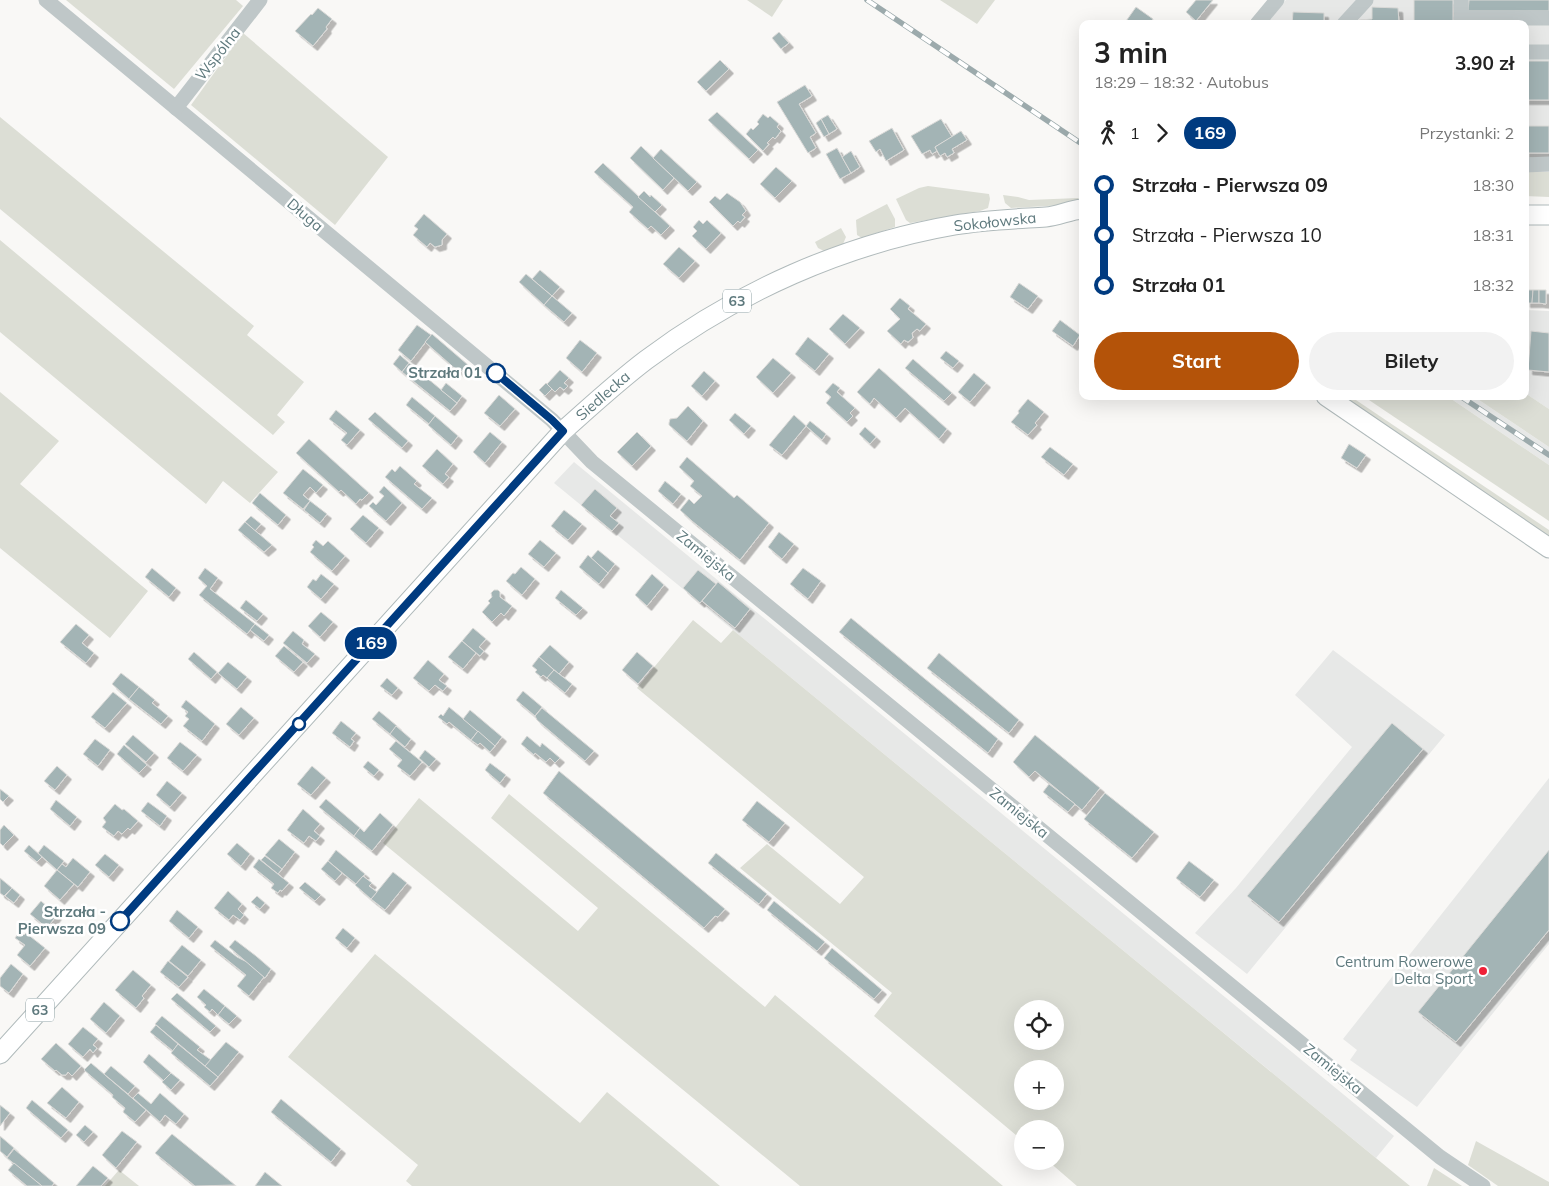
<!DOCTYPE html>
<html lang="pl">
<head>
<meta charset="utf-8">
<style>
  :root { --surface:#fff; --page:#f2f2f2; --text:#222; --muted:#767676; --accent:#b45309 }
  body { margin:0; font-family:Mulish,sans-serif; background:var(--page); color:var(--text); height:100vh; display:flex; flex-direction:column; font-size:19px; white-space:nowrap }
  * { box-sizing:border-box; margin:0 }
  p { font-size:16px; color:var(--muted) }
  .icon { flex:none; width:28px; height:28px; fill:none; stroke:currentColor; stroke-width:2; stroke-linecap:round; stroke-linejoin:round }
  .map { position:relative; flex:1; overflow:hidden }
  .details { position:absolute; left:1079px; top:20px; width:450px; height:380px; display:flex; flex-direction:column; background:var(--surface); border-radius:10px; box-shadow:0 5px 20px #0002 }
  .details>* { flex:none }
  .badge { padding:0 10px; border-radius:16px; font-size:18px; line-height:32px }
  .fabs { position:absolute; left:1014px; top:1000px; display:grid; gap:10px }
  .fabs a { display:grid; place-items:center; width:50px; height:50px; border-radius:50%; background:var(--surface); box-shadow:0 5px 20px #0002; font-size:25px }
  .map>.badge { position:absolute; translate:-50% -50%; box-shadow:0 0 0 2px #fff }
  .legs { display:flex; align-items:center; gap:8px; height:55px; padding:0 15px; font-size:16px }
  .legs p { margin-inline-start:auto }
  .headline { display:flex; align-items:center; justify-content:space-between; height:85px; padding:0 15px }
  h1 { font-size:28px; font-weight:700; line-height:38px }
  .cta { display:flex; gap:10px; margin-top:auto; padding:10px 15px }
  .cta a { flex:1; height:58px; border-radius:30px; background:var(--accent); color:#fff; font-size:20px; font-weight:700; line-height:58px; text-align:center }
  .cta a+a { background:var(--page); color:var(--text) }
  ul { padding:0 15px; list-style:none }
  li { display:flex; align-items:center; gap:18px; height:50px; font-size:19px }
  li i { display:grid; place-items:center; width:8px; height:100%; margin:0 6px; background:currentColor }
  li i::after { content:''; width:12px; height:12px; margin:-6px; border:4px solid; border-radius:50%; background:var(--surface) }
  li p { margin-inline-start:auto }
  li:first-child i { background:linear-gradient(#0000 50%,currentColor 0) }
  li:last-child i { background:linear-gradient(currentColor 50%,#0000 0) }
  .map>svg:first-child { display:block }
</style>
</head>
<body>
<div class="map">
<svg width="1549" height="1186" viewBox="0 0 1549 1186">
  <defs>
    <filter id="shadow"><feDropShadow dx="4.5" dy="4.5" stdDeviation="0" flood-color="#0004"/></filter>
  </defs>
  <rect width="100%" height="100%" fill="#f9f8f6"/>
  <!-- built -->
  <g fill="#e7e8e7">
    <path d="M1286,0H1549V194H1525V24H1266Z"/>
    <path d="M1525,310L1549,311V409L1525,393Z"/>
    <path d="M1447,396H1473L1549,447V465Z"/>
    <path d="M574,462L1394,1136L1376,1158L554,483Z"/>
    <path d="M1333,650L1445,735L1247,974L1195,933L1236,888L1352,747L1295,695Z"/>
    <path d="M1549,778V944L1417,1107L1350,1060L1357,1050L1343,1039Z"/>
  </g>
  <!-- green -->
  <g fill="#dcded5" fill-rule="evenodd">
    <path d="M66,0H236L243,6L174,89Z"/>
    <path d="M747,0H783L772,17Z"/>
    <path d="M940,0H995L977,24Z"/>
    <path d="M243,33L388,157L335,225L191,105Z"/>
    <path d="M0,117L254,326L247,335L304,382L277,415L285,422L273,435L0,209Z"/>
    <path d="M1525,172H1549V197L1525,196Z"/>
    <path d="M928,186L989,194L990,199L988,208L980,211L910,223L906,220L896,199L919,188Z"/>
    <path d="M1003,195L1018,197L1029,200L1078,198L1082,204L1011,208L1005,203Z"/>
    <path d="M887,204L895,219V227L862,238L857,235L856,220Z"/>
    <path d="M841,228L846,237L843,244L824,251L818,248L815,242Z"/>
    <path d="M0,240L278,472L250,503L223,481L206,504L0,332Z"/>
    <path d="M0,392L59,441L20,484L148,591L110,638L0,548Z"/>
    <path d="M1525,393L1549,409V447L1473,396H1525Z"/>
    <path d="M1339,396H1350L1549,530V538Z"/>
    <path d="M1363,396H1447L1549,465V521Z"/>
    <path d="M693,620L721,643L733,630L1410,1186H1077L1048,1161H1055V1129H1022V1140L874,1016L892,993L740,868L767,844L840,904L864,877L637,688ZM1022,1009H1055V1041H1022ZM1022,1069H1055V1101H1022Z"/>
    <path d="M509,794L765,1007L775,995L1003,1186H800L383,843L419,798L578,931L598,908L491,818Z"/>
    <path d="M375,954L580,1123L607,1092L720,1186H412L406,1181L418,1165L288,1057Z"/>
    <path d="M1476,1141L1549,1182V1186H1498L1468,1165Z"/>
    <path d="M1434,1168L1462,1186H1427Z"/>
    <path d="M119,1170L139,1186H105Z"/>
  </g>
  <!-- building -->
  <g fill="#a3b4b5" stroke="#dbdad8" filter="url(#shadow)">
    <path d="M1196,0H1213L1196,21L1186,12Z"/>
    <rect x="1414" y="0" width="39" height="24"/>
    <path d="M1469,0H1549V11H1468Z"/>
    <path d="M1136,7L1153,19L1150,24H1124Z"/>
    <path d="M1372,7L1398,8L1399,24H1359V20L1372,19Z"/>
    <path d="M318,8L332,19L326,27L327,29L313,46L295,31L311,14L312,15Z"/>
    <path d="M1293,12L1324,13V24H1292Z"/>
    <path d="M779,32L789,43L781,49L772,38Z"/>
    <path d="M720,60L729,69L706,91L697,82Z"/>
    <rect x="1525" y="61" width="24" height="39"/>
    <path d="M805,85L812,96L799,104L816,133L810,137L816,148L808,153L777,102Z"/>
    <path d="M717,112L758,150L749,159L708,120Z"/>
    <path d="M763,114L768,118L770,116L779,124L777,127L781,131L775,139L773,137L767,143L769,144L763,151L746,134L751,128L753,130L759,124L757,122Z"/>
    <path d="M828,115L837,129L829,134L821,119Z"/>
    <path d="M821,119L829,134L824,137L816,123Z"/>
    <path d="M941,119L952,137L935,147L937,151L932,154L930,150L922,154L911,136Z"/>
    <rect x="1525" y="126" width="24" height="27"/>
    <path d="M892,128L904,150L886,161L880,149L876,152L869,141Z"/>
    <path d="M961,131L967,140L952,149L954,153L947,157L945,153L940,156L935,147Z"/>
    <path d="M641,146L674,178L663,190L630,158Z"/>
    <path d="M837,148L851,173L840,179L826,154Z"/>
    <path d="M661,149L697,182L688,191L653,158Z"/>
    <path d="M851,151L860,167L851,173L842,157Z"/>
    <path d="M603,163L670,226L661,235L651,226L648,229L629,212L633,207L594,172Z"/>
    <path d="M776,167L792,181L775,198L760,184Z"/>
    <path d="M644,191L650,197L651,195L662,205L655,212L638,197Z"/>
    <path d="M727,193L740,202L746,211L742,215L745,217L740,223L738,221L733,226L709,202L715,196L720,200Z"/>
    <path d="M424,214L447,234L442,240V245L435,247L430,243L427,247L413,235L418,229L414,226Z"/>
    <path d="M699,220L703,224L707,220L721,233L706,249L692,236L697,231L693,227Z"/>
    <path d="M679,247L695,261L679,278L663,264Z"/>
    <path d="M540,270L560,287L552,296L532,279Z"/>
    <path d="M526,274L552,296L544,305L519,282Z"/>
    <path d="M1019,283L1038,296L1028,309L1010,297Z"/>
    <path d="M1526,290H1533L1532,303H1526Z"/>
    <path d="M1533,290H1539V303H1532Z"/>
    <path d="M1539,290H1546V304L1539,303Z"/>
    <path d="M552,296L572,313L564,322L544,305Z"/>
    <path d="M900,298L910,306L908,309L926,324L920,331L917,329L912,333L913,338L908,342L904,340L901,344L887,331L900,319L890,309Z"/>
    <path d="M843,314L860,328L845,344L829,329Z"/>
    <path d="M1060,320L1080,335L1073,346L1052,331Z"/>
    <path d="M417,325L431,335L411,361L398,350Z"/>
    <path d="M1531,331L1549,333V372L1528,370Z"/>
    <path d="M432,334L468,365L460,373L425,342Z"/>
    <path d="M808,337L829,354L815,371L795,354Z"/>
    <path d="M580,340L597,353L582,372L566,358Z"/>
    <path d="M946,351L959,361L953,368L940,358Z"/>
    <path d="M400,355L409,363L402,372L393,364Z"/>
    <path d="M773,358L791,373L773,393L756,377Z"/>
    <path d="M913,359L952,393L944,401L905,368Z"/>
    <path d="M409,363L457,403L450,411L402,372Z"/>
    <path d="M879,368L947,429L939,439L905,408L896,418L874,398L870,404L857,392Z"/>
    <path d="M560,370L569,378L564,383L568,386L564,390L560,387L555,392L547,384Z"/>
    <path d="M704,371L715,381L702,396L691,386Z"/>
    <path d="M974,373L986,383L970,402L958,392Z"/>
    <path d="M446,383L462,396L457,403L441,390Z"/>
    <path d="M546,383L552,389L545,396L539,390Z"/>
    <path d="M833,383L840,388L837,392L855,408L850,413L853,416L847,422L826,403L831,397L825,392Z"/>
    <path d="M499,395L515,409L500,426L484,413Z"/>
    <path d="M412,397L435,416L429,424L406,405Z"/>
    <path d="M1028,399L1044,412L1035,423L1037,425L1028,435L1011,422L1019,413L1018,411Z"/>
    <path d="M688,406L703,421L687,441L669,425V423L670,419L677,418Z"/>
    <path d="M336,410L360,430L347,445L341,440L347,433L329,419Z"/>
    <path d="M375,412L408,441L402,448L368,419Z"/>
    <path d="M735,413L751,426L744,434L729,420Z"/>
    <path d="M794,415L806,426L810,421L826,434L822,440L806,426L782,455L769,445Z"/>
    <path d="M435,416L458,436L451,445L428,425Z"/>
    <path d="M865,427L876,437L870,444L859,434Z"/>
    <path d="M490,432L502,442L485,463L473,452Z"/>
    <path d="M637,432L651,446L632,466L617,452Z"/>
    <path d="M309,439L369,493L362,500L360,499L356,504L341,490L339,492L296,453Z"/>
    <path d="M1349,444L1366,455L1357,468L1341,458Z"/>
    <path d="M1050,447L1073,464L1064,475L1041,457Z"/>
    <path d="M437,449L453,464L445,474L449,477L443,484L422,466Z"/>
    <path d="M687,457L734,498L737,495L769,523L740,560L692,521L680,510L689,499L694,504L702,496L690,486L694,481L679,467Z"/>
    <path d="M400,466L417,481L414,484L432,498L422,509L385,477L392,469L395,472Z"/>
    <path d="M303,469L323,485L316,493L310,487L303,495L310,501L303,509L283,493Z"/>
    <path d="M665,481L681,494L673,504L658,491Z"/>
    <path d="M384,486L402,503L386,521L369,506L373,502L376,505L384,496L379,492Z"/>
    <path d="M595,489L617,508L610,516L619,523L612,531L581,505Z"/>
    <path d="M260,493L286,515L278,525L252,503Z"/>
    <path d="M310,501L327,514L320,523L304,510Z"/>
    <path d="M564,510L582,524L568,540L551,526Z"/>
    <path d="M363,515L379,528L366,543L350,529Z"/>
    <path d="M251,516L261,524L255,531L245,522Z"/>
    <path d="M245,522L272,545L264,552L238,530Z"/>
    <path d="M779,532L794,544L782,559L768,547Z"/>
    <path d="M316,540L323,546L328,541L345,556L332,571L310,552L314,547L312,545Z"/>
    <path d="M540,540L556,553L544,567L528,554Z"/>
    <path d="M598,550L615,564L608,573L591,558Z"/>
    <path d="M588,555L608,573L599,584L579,567Z"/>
    <path d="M521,567L535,579L522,595L506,581L513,573L515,574Z"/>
    <path d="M152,568L176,588L169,597L145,577Z"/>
    <path d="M205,568L218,578L210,589L255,624L247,634L199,595L207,586L198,578Z"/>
    <path d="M803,568L821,581L808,599L790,584Z"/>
    <path d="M698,570L716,584L700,603L683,588Z"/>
    <path d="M321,574L334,584L321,599L307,587L313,579L316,581Z"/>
    <path d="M652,574L664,585L647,606L635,595Z"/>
    <path d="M718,582L750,609L735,628L702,601Z"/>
    <path d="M494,590H498L500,592V597L512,606L504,616L501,613L492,622L482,612L490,603L488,601L492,597L491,593Z"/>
    <path d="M561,590L583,608L576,615L555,598Z"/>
    <path d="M246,600L263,614L257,621L240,608Z"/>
    <path d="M321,612L333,622L320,637L308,626Z"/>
    <path d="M851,618L998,739L988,753L839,632Z"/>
    <path d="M76,624L89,635L82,643L94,653L86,663L60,642Z"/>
    <path d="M255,624L269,635L264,641L250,630Z"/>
    <path d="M473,628L486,639L479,647L484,651L480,656L462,641Z"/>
    <path d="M293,631L304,640L302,644L315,654L307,663L283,643Z"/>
    <path d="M462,641L476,653L463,669L448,657Z"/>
    <path d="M550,645L569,662L559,674L539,657Z"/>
    <path d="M284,646L303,662L294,672L275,656Z"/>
    <path d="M194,652L217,672L211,679L188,659Z"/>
    <path d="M637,652L653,666L638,684L622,670Z"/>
    <path d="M939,653L1019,720L1009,733L927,668Z"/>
    <path d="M539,657L554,670L547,678L543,675L541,677L535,672L537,670L532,666Z"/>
    <path d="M428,660L444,674L439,680L447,686L443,691L435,685L429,691L413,678Z"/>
    <path d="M228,662L247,677L237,689L218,673Z"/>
    <path d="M554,670L572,684L565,693L547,678Z"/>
    <path d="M121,673L139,687L129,699L112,684Z"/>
    <path d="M387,678L398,688L392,695L380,686Z"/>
    <path d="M139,687L155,700L152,703L168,716L161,724L129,699Z"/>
    <path d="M523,691L542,707L535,716L516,700Z"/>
    <path d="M113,692L127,703L105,728L91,717Z"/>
    <path d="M186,700L215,724L202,741L183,726L189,719L185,716L188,712L181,707Z"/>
    <path d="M241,707L254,718L239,735L226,724Z"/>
    <path d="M449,707L478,731L471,740L449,722L447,724L438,717L441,714L443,716Z"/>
    <path d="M542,708L594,751L585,761L537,720L535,716Z"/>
    <path d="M470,710L502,737L495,746L463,719Z"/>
    <path d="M379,711L397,726L390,734L372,719Z"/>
    <path d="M341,721L356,733L351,739L354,741L350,747L332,733Z"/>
    <path d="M1392,723L1423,749L1279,922L1247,896Z"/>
    <path d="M396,726L411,739L405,747L390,734Z"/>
    <path d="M478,731L495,746L490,752L480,743L478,745L471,740Z"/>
    <path d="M133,735L154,753L146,762L125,744Z"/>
    <path d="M1035,735L1100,788L1082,810L1035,771L1029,777L1013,762Z"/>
    <path d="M527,736L540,747L542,743L560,758L555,763L550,758L546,762L535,753L534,755L521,744Z"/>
    <path d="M95,739L110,750L98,766L83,754Z"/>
    <path d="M396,741L422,762L410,776L397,766L402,760L389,749Z"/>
    <path d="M180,742L197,755L183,771L167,758Z"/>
    <path d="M124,745L147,765L139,773L117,754Z"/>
    <path d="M425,750L436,759L429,767L419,758Z"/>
    <path d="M368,761L379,770L374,776L363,767Z"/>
    <path d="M490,763L506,775L500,783L485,770Z"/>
    <path d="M57,766L67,775L55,790L44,781Z"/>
    <path d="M312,766L326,778L311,795L297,784Z"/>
    <path d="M559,771L725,909L718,917L715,916L704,928L543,793Z"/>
    <path d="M167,781L182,793L170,807L156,795Z"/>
    <path d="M1049,784L1075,804L1068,812L1043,792Z"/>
    <path d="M0,789L9,796L3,802L0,799Z"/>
    <path d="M1105,793L1154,832L1132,858L1084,819Z"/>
    <path d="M326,799L360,828L354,836L319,807Z"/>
    <path d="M56,800L77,817L70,826L50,809Z"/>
    <path d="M757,801L785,823L769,842L742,820Z"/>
    <path d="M148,802L167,816L160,826L141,811Z"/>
    <path d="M115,804L122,810L124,809L138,821L130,830L128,828L122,834L118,831L114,836L102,827L106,822L103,818Z"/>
    <path d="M303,809L320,824L314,831L320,836L316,841L309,836L304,843L287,830Z"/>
    <path d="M380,813L393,825L372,851L354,836L360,828L364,832Z"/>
    <path d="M4,825L14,835L3,846L0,843V830Z"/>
    <path d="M279,839L295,852L282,869L265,855Z"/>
    <path d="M237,843L250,854L241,866L227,854Z"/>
    <path d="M29,845L42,857L37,862L24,851Z"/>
    <path d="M44,845L64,861L57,870L38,853Z"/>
    <path d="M336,850L365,874L356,884L328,861Z"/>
    <path d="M1549,850V930L1456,1042L1418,1012Z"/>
    <path d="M716,853L767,894L759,904L708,863Z"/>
    <path d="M105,854L119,865L109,877L95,865Z"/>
    <path d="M265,856L282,869L278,874L261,860Z"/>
    <path d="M73,858L90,872L78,887L57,870L62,864L66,867Z"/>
    <path d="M259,859L289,883L282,891L280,890L278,893L271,888L274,884L253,867Z"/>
    <path d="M328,861L342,873L335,881L321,869Z"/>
    <path d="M1189,861L1214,880L1200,897L1176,878Z"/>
    <path d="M57,870L74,884L60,900L44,886Z"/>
    <path d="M393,872L407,883L385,910L371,899Z"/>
    <path d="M363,876L372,883L369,886L377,892L371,899L355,885Z"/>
    <path d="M0,878L12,888L4,896L0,893Z"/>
    <path d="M305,882L321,895L315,901L299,888Z"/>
    <path d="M12,888L20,895L14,903L5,896Z"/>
    <path d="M228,891L242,904L238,909L244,915L240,920L233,915L229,920L214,908Z"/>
    <path d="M257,896L265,903L260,909L251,902Z"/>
    <path d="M41,901L57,915L47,928L30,914Z"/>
    <path d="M774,901L825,942L817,951L767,910Z"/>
    <path d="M177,910L198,927L189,938L169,921Z"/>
    <path d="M343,928L355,938L347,948L335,938Z"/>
    <path d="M20,931L24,935L26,933L45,948L30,966L17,955L25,945L15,938Z"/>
    <path d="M215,940L237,957L247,962L264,977L249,996L237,986L246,975L210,946Z"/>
    <path d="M235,940L256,956L271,969L265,978L229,947Z"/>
    <path d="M182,945L201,960L188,976L169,961Z"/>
    <path d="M832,948L882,990L874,999L824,958Z"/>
    <path d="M168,961L188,977L179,987L160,972Z"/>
    <path d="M11,964L23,974L9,993L0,986V978Z"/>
    <path d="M133,970L151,985L142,996L144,998L136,1008L115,990Z"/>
    <path d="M204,989L225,1006L218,1015L212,1009L210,1012L204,1007L206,1005L197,997Z"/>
    <path d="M177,993L216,1026L210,1032L171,999Z"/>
    <path d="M104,1002L120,1016L106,1033L90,1019Z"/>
    <path d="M225,1006L237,1016L229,1024L218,1015Z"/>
    <path d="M162,1016L200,1047L197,1050L211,1060L205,1066L155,1024Z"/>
    <path d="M156,1025L178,1044L173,1051L150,1032Z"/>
    <path d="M83,1027L98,1039L93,1045L97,1048L93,1053L90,1049L83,1057L68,1044Z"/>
    <path d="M226,1042L239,1052L218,1077L205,1066Z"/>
    <path d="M56,1043L81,1066L72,1076L68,1072L66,1075H62L56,1070L55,1071L41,1059Z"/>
    <path d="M178,1044L218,1077L210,1086L171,1053Z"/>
    <path d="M149,1054L171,1073L164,1081L143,1062Z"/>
    <path d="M91,1063L146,1110L135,1122L123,1112L125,1108L112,1097L113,1095L84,1070Z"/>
    <path d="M111,1066L135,1086L128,1094L104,1074Z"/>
    <path d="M171,1073L180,1080L171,1090L162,1082Z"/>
    <path d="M62,1087L79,1102L66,1118L47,1103Z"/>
    <path d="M138,1093L151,1104L160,1093L184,1114L176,1124L165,1115L160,1122L133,1098Z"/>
    <path d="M281,1099L341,1149L331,1162L271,1112Z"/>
    <path d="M32,1100L68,1130L61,1138L26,1108Z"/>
    <path d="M0,1105L10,1113L0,1126Z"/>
    <path d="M85,1125L93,1132L84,1142L76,1135Z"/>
    <path d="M122,1131L137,1142L116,1168L102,1155Z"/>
    <path d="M172,1134L235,1185L195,1186L155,1153Z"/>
    <path d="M0,1136L14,1148L7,1157L0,1151Z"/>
    <path d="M14,1149L54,1183L52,1186H42L7,1158Z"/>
    <path d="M14,1163L42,1186H27L8,1170Z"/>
    <path d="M93,1166L108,1178L101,1186H76Z"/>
    <path d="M265,1172L282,1186H255Z"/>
  </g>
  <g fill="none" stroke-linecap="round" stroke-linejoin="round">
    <!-- major casing -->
    <g stroke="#b0babb" stroke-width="21">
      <g id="major">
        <path d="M1525,215H1549"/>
        <path d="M1326,396L1549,548"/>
        <path d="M0,1054L563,431C590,407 617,382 646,360C737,292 844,244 955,225C985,220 1015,219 1046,217C1058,216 1070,210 1082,209"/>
      </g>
    </g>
    <!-- minor -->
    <g stroke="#bfc7c8" stroke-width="15">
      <path d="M46,0L552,420L592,462L1440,1157L1483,1186"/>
      <path d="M1461,0L1462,24"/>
      <path d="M1461,18H1549"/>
      <path d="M1257,24L1277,0"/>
      <path d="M1344,24L1366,0"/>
      <path d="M1525,52H1549"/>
      <path d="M176,108L260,0"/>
      <path d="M1525,165L1549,164"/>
    </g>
    <!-- major -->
    <use href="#major" stroke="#fff" stroke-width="19"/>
    <!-- rail casing -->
    <g stroke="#9caaac" stroke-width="5.5">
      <g id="rail">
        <path d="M867,0L1082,144"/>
        <path d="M1460,396L1549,455"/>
      </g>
    </g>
    <!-- rail -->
    <use href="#rail" stroke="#fff" stroke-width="4" stroke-dasharray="11" stroke-linecap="butt"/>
  </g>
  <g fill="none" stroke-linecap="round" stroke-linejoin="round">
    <!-- line-1 casing -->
    <g stroke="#fff" stroke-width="11">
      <path id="line-1" d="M120,921L563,431L552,420L496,373"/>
    </g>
    <!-- line-1 -->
    <use href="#line-1" stroke="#003b80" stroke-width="8"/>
  </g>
  <!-- markers -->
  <g fill="#fff" stroke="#003b80" stroke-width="2.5">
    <circle cx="496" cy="373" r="9"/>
    <circle cx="299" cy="724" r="6"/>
    <circle cx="120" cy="921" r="9"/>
  </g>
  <circle fill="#ef2037" stroke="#fff" stroke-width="2" cx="1483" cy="971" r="5"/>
  <g text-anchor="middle" stroke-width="5" stroke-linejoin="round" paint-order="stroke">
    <!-- shield labels -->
    <g fill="#fff" stroke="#8ea1a4" stroke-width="1">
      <rect x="723" y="289.5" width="28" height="23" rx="4"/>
      <rect x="26" y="998.5" width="28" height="23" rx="4"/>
    </g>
    <g font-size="14" font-weight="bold" fill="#5e797d">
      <text x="737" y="306">63</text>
      <text x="40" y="1015">63</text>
    </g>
    <!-- street labels -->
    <g font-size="15" fill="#5e797d" stroke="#fff">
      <text transform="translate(218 54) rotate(-52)" y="5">Wspólna</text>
      <text transform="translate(305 215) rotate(40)" y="5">Długa</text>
      <text transform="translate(995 222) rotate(-6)" y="5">Sokołowska</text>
      <text transform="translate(603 396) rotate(-41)" y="5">Siedlecka</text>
      <text transform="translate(706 556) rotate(39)" y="5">Zamiejska</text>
      <text transform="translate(1019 813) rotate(39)" y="5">Zamiejska</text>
      <text transform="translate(1333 1069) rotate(39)" y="5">Zamiejska</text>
    </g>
    <!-- stop labels -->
    <g font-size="15" font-weight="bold" fill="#5e797d" stroke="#fff" text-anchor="end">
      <text x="482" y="378">Strzała 01</text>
      <text x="106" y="917">Strzała -<tspan x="106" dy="17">Pierwsza 09</tspan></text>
    </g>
    <!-- poi labels -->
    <g font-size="15" fill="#5e797d" stroke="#fff" text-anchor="end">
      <text x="1473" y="967">Centrum Rowerowe<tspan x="1473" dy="17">Delta Sport</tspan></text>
    </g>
  </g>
</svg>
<div class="fabs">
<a><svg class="icon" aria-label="locate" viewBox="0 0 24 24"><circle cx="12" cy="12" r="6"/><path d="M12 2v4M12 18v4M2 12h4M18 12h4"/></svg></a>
<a>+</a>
<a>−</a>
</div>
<b class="badge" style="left:371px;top:643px;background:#003b80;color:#fff">169</b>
<section class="details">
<div class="headline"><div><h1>3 min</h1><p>18:29 – 18:32 · Autobus</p></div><b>3.90 zł</b></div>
<div class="legs"><svg class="icon" aria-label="walk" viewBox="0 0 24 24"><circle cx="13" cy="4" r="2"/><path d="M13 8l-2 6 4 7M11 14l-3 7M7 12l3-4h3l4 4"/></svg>1<svg class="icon" aria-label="forward" viewBox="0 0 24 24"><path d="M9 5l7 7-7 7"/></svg><b class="badge" style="background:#003b80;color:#fff">169</b><p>Przystanki: 2</p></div>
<ul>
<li><i style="color:#003b80"></i><b>Strzała - Pierwsza 09</b><p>18:30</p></li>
<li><i style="color:#003b80"></i><span>Strzała - Pierwsza 10</span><p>18:31</p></li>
<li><i style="color:#003b80"></i><b>Strzała 01</b><p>18:32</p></li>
</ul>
<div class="cta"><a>Start</a><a>Bilety</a></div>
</section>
</div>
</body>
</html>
